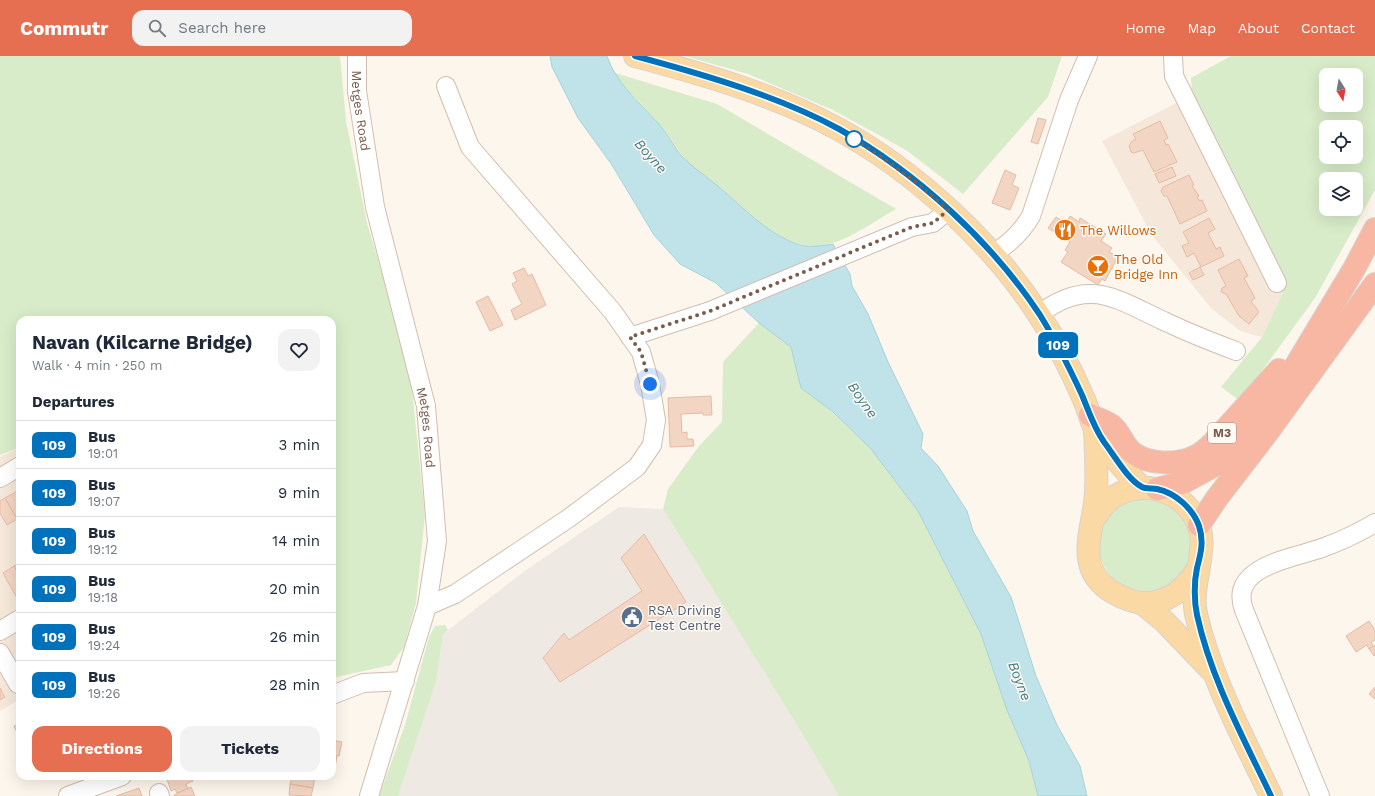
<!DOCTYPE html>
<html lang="en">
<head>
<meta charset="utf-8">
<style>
  :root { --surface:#fff; --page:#f2f2f3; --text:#1f2937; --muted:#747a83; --line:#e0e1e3; --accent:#e76f51 }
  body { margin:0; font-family:"Work Sans",sans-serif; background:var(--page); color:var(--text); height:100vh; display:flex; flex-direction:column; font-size:15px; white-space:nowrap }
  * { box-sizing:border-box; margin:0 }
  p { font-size:13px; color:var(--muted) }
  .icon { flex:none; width:22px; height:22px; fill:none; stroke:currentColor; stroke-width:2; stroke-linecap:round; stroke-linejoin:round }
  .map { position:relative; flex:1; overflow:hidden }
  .drawer { position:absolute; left:16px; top:260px; width:320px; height:464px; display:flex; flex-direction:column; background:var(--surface); border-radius:12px; box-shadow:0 4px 16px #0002 }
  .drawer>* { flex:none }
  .badge { padding:0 8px; border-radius:6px; font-size:14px; line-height:26px }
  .needle { width:26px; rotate:169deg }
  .fabs { position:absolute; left:1319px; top:12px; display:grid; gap:8px }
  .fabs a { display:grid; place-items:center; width:44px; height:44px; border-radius:8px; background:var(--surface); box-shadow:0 4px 16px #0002; font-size:20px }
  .you { position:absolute; width:20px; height:20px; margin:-10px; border:3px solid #fff; border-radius:50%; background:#1a73e8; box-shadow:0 0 0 6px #1a73e833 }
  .map>.badge { position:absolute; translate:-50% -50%; box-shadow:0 0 0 2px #fff }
  h2 { padding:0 16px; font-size:15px; line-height:36px }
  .round { display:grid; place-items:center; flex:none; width:42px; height:42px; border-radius:12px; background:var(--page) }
  .overview { display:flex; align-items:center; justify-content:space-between; height:68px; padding:0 16px }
  h1 { font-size:19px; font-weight:700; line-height:30px }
  .action { display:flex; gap:8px; margin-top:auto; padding:8px 16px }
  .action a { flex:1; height:46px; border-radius:12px; background:var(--accent); color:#fff; font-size:16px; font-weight:700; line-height:46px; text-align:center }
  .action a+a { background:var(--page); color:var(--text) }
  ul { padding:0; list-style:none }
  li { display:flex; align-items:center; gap:12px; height:48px; padding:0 16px; border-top:1px solid var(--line) }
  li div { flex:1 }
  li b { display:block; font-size:15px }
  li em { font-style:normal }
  li .badge { min-width:44px; font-weight:700; text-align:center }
  header { display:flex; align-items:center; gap:24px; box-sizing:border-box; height:56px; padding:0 20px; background:var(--accent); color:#fff }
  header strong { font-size:19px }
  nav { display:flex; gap:22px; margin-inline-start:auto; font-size:14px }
  .search { width:280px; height:36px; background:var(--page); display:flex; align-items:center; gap:10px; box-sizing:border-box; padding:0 14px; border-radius:12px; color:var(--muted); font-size:15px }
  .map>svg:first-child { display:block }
</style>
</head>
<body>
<header>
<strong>Commutr</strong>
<div class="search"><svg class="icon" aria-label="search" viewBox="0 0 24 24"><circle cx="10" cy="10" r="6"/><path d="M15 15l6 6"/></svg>Search here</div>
<nav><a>Home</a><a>Map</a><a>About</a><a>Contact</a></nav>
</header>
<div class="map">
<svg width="1375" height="740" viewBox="0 0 1375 740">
  <rect width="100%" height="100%" fill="#fdf6ec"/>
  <!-- residential -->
  <g fill="#f5e8da">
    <path d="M1192,39L1287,228L1262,281L1240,275L1211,252L1151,178L1102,85Z"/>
    <path d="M20,391V643L0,655V401Z"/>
  </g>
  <!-- industrial -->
  <path fill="#efe9e4" d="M619,451L663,453L798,671L839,740H398L436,626L443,578L526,514Z"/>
  <!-- green -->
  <g fill="#d8ecc9" fill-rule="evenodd">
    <path d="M0,0H340L346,65L367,167L393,254L411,324L425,459L416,547L404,591L391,609L332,622V264H20V391L0,399Z"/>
    <path d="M685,0H1062L1048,41L963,138L906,94L833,54L748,18Z"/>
    <path d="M1231,0H1375V134L1315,242L1240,345L1221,331L1262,281L1287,228L1192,39L1191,22ZM1326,19H1356V49H1326ZM1326,71H1356V101H1326ZM1326,123H1356V153H1326Z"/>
    <path d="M612,16L717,48L896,153C874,165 843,189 817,190C778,192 742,150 714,127C707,121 699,116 692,110C679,98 672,83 661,70C645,51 627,35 612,16Z"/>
    <path d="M759,267L791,291L801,332L832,356L871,393L918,455L981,578L1007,654L1029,705L1038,740H839L798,671L663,453L668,433L699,390L722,366L723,306Z"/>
    <circle cx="1145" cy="489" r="46"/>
    <path d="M445,569L448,574L443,578L436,626L398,740H379L405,669L429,581L435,570Z"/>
  </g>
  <!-- water -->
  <path fill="#bfe3e8" stroke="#a5d3da" d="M550,0H607C616,27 639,46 658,67C666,76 671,85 677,94C687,108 701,116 714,127C739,147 765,177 797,188C808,192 822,190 833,188L850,218L852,230L868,258L888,306L923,378L921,392L938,410L967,455L973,475L1011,541L1036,620L1057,669L1080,710L1087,740H1038L1029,705L1007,654L981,578L918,455L871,393L833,356L801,332L791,291L759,267L716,227L680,208L654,179L612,109L578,62L552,11Z"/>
  <!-- building -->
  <g fill="#f3d5c3" stroke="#e6bba3">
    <path d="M1038,62L1046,64L1038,88L1031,86Z"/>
    <path d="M1160,65L1168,82L1164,84L1166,89L1168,88L1177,106L1154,116L1143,94L1134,97L1131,96L1129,90L1132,85L1136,83L1133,78Z"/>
    <path d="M1172,111L1176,120L1159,127L1155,118Z"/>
    <path d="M1005,114L1016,119L1012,129L1019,132L1010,154L992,147Z"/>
    <path d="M1189,119L1194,129L1192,130L1199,140L1197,141L1200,145L1202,144L1207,155L1180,168L1167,140H1164L1161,135L1163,131Z"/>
    <path d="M1070,160L1079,166L1080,162L1106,178L1101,185L1112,192L1109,196L1118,201L1105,225L1102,223L1098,229L1061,206L1068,196L1065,194L1070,186L1048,172L1056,161L1066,167Z"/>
    <path d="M1209,162L1215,173L1208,177L1216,193L1220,191L1224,200L1201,211L1194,197L1187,201L1182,190L1189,187L1183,176Z"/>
    <path d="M1239,203L1248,220L1244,222L1255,242L1251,245L1259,256L1249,268L1239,260L1226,238L1221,236L1222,232L1226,230L1218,214Z"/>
    <path d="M1200,211L1204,219L1193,224L1189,217Z"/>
    <path d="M524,212L528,220L532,218L546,249L515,264L511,254L522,248L512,228L517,225L513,217Z"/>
    <path d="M488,240L503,269L490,275L476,246Z"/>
    <path d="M711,340L712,359H703V357L681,358L682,377L687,376V383H693L694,390L670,391L668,342Z"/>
    <path d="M16,436L20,444V462L17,463L5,442Z"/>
    <path d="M5,442L17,463L7,469L0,457V445Z"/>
    <path d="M644,478L686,546L560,626L543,602L564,577L569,584L642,535L621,502Z"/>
    <path d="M20,507V521L14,510Z"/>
    <path d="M14,510L20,521V543L18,544L3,517Z"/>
    <path d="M1369,565L1375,574V584L1371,586L1373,590L1369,593L1367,589L1356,596L1346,580Z"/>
    <path d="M1375,589V599L1374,600L1369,593Z"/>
    <path d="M1375,631V643L1369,638Z"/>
    <path d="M0,632L5,641L0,644Z"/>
    <path d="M20,668V683L14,670Z"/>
    <path d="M332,684L342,686L339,700L332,699Z"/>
    <path d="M332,699L337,700L334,717L332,716Z"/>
    <path d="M174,720H190L193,725L186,728L188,733L177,737L175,733L171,735L167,723Z"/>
    <path d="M292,720H315L313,732L290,728Z"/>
    <path d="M290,728L313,732L311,740L289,739Z"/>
    <path d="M191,731L195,740H174V739Z"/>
    <path d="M139,732L142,740H116Z"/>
  </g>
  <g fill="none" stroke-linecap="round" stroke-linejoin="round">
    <!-- minor casing -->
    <g stroke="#d1beb0" stroke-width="20">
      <g id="minor">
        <path id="s1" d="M357,0V35L375,151L426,350L437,485L427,550L369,740"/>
        <path d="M1173,0L1174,20L1277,227"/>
        <path d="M993,198C1009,188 1021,177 1031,160L1069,44L1088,0"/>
        <path d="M1039,258C1054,247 1073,237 1092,238C1115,238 1145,257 1166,266C1189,277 1212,286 1236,295"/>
        <path d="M630,281L710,255L912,171L933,167L948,154"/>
        <path d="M0,422L20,410"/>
        <path d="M427,550L455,538L569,462L637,411L652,389L656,364L650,328L641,296L613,256L470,91L446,30"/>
        <path d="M0,575L20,563"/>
        <path d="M0,597L18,628"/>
        <path d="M332,639L363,627L405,625"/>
        <path d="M159,737L160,740"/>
        <path d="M68,740L122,720"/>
        <path d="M1320,740L1244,554C1228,510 1294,502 1322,492C1341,485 1358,477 1375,467"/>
      </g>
    </g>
    <!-- major casing -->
    <g stroke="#dad1cd" stroke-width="24">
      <g id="major">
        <path d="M635,0C703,18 776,39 838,73C915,115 992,186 1039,259C1057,286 1072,315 1085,346C1089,355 1091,366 1096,375C1108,396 1125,415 1142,432"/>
        <path d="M1095,374C1096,394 1097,415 1096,435C1095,472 1071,512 1114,537C1123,542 1132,546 1143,547C1167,548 1185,533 1197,514"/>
        <path d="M1093,464C1099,455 1105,446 1115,440C1141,424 1176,433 1193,458C1214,488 1189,523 1196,558C1211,623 1243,681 1271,740"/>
        <path d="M1142,547L1164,565L1210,613"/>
      </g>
    </g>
    <!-- highway casing -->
    <g stroke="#dad1cd" stroke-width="24">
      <g id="highway">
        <path d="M1090,359C1097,363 1106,365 1112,370C1121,377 1123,390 1133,397C1149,409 1179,409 1196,400C1203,397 1208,392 1213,387L1279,314"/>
        <path d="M1157,433L1184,426L1217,408L1251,371L1283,331L1354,213L1375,173"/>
        <path d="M1199,469L1217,442L1267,377L1375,228"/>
      </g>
    </g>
    <!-- minor -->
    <use href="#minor" stroke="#fff" stroke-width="18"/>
    <!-- major -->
    <use href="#major" stroke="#fbd9a5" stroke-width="22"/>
    <!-- highway -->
    <use href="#highway" stroke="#f7b7a3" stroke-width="22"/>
  </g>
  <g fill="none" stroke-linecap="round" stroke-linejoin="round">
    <!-- line casing -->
    <g stroke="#fff" stroke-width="9">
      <path id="line" d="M635,0C702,18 778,40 839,73C917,117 991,185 1040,259C1056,285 1069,311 1082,339C1089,356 1094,372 1104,386C1114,399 1128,424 1142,431C1146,433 1152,432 1157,433C1176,437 1193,453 1199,470C1204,485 1201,497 1197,512C1194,526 1194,545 1197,559C1211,623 1243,681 1271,740"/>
    </g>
    <!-- line -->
    <use href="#line" stroke="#0072bc" stroke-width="6"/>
    <!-- walk -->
    <path stroke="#7a5c4d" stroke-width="4" stroke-dasharray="0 7.2" d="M650,328L641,296L630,281L710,255L912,171L933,167L948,154C918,126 886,103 851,81L854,83"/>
  </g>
  <!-- icons -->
  <defs>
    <g id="restaurant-disc" transform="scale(1.15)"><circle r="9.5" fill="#e8710a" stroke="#fffaf3"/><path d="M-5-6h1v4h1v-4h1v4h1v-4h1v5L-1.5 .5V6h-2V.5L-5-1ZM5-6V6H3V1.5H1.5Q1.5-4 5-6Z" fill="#fff"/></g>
    <g id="bar-disc" transform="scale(1.15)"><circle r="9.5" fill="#e8710a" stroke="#fffaf3"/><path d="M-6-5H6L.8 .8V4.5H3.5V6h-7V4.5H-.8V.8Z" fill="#fff"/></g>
    <g id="civic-disc" transform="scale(1.15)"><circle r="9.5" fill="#5c6f8a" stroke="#fffaf3"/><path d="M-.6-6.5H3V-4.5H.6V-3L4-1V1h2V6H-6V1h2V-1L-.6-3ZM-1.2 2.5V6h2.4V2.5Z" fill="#fff"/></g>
  </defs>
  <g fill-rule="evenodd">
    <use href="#restaurant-disc" x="1065" y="174"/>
    <use href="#bar-disc" x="1098" y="210"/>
    <use href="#civic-disc" x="632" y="561"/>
  </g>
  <!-- markers -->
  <circle fill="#fff" stroke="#0072bc" stroke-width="2" cx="854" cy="83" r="8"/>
  <g text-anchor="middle" stroke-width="3" stroke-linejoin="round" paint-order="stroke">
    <!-- shield labels -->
    <rect fill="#fffaf3" stroke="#a28b7f" stroke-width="1" x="1208" y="367" width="28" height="20" rx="3"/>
    <g font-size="12" font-weight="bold" fill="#7a5c4d">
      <text x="1222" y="381">M3</text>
    </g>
    <!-- street labels -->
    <g font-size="13" fill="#7a5c4d" stroke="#fffaf3">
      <text dy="5" stroke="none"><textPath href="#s1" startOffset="55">Metges Road</textPath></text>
      <text dy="5" stroke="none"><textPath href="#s1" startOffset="379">Metges Road</textPath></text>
    </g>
    <!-- food labels -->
    <g font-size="13" fill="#c56008" stroke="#fffaf3" text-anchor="start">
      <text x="1080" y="179">The Willows</text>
      <text x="1114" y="208">The Old<tspan x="1114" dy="15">Bridge Inn</tspan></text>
    </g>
    <!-- service labels -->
    <g font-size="13" fill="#4e5e75" stroke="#fffaf3" text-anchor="start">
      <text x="648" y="559">RSA Driving<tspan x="648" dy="15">Test Centre</tspan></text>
    </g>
    <!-- water labels -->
    <g font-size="14" font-style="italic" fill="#437c86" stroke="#fffaf3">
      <text transform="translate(651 100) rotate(48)" y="5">Boyne</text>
      <text transform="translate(863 344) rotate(55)" y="5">Boyne</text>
      <text transform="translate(1020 625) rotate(69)" y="5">Boyne</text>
    </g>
  </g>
</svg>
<div class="fabs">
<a><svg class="needle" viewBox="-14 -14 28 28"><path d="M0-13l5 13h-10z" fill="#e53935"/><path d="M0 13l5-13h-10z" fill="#747a83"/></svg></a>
<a><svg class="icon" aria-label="locate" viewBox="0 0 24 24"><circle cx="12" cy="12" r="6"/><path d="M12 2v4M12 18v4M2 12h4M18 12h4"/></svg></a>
<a><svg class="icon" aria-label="layers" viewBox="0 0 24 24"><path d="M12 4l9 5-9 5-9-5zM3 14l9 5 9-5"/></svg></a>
</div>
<div class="you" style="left:650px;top:328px"></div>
<b class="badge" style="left:1058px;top:289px;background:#0072bc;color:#fff">109</b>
<section class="drawer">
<div class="overview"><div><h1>Navan (Kilcarne Bridge)</h1><p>Walk · 4 min · 250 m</p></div><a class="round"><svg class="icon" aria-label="heart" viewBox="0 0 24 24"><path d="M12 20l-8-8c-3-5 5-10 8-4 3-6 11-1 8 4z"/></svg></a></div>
<h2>Departures</h2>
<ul>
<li><span class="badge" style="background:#0072bc;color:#fff">109</span><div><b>Bus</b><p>19:01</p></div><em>3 min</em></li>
<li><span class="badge" style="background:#0072bc;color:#fff">109</span><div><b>Bus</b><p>19:07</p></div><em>9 min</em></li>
<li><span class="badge" style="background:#0072bc;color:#fff">109</span><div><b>Bus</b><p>19:12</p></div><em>14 min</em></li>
<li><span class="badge" style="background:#0072bc;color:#fff">109</span><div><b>Bus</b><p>19:18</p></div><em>20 min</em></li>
<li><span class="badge" style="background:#0072bc;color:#fff">109</span><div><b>Bus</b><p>19:24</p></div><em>26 min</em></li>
<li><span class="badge" style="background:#0072bc;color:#fff">109</span><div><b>Bus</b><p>19:26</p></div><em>28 min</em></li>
</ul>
<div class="action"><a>Directions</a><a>Tickets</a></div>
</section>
</div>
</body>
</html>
